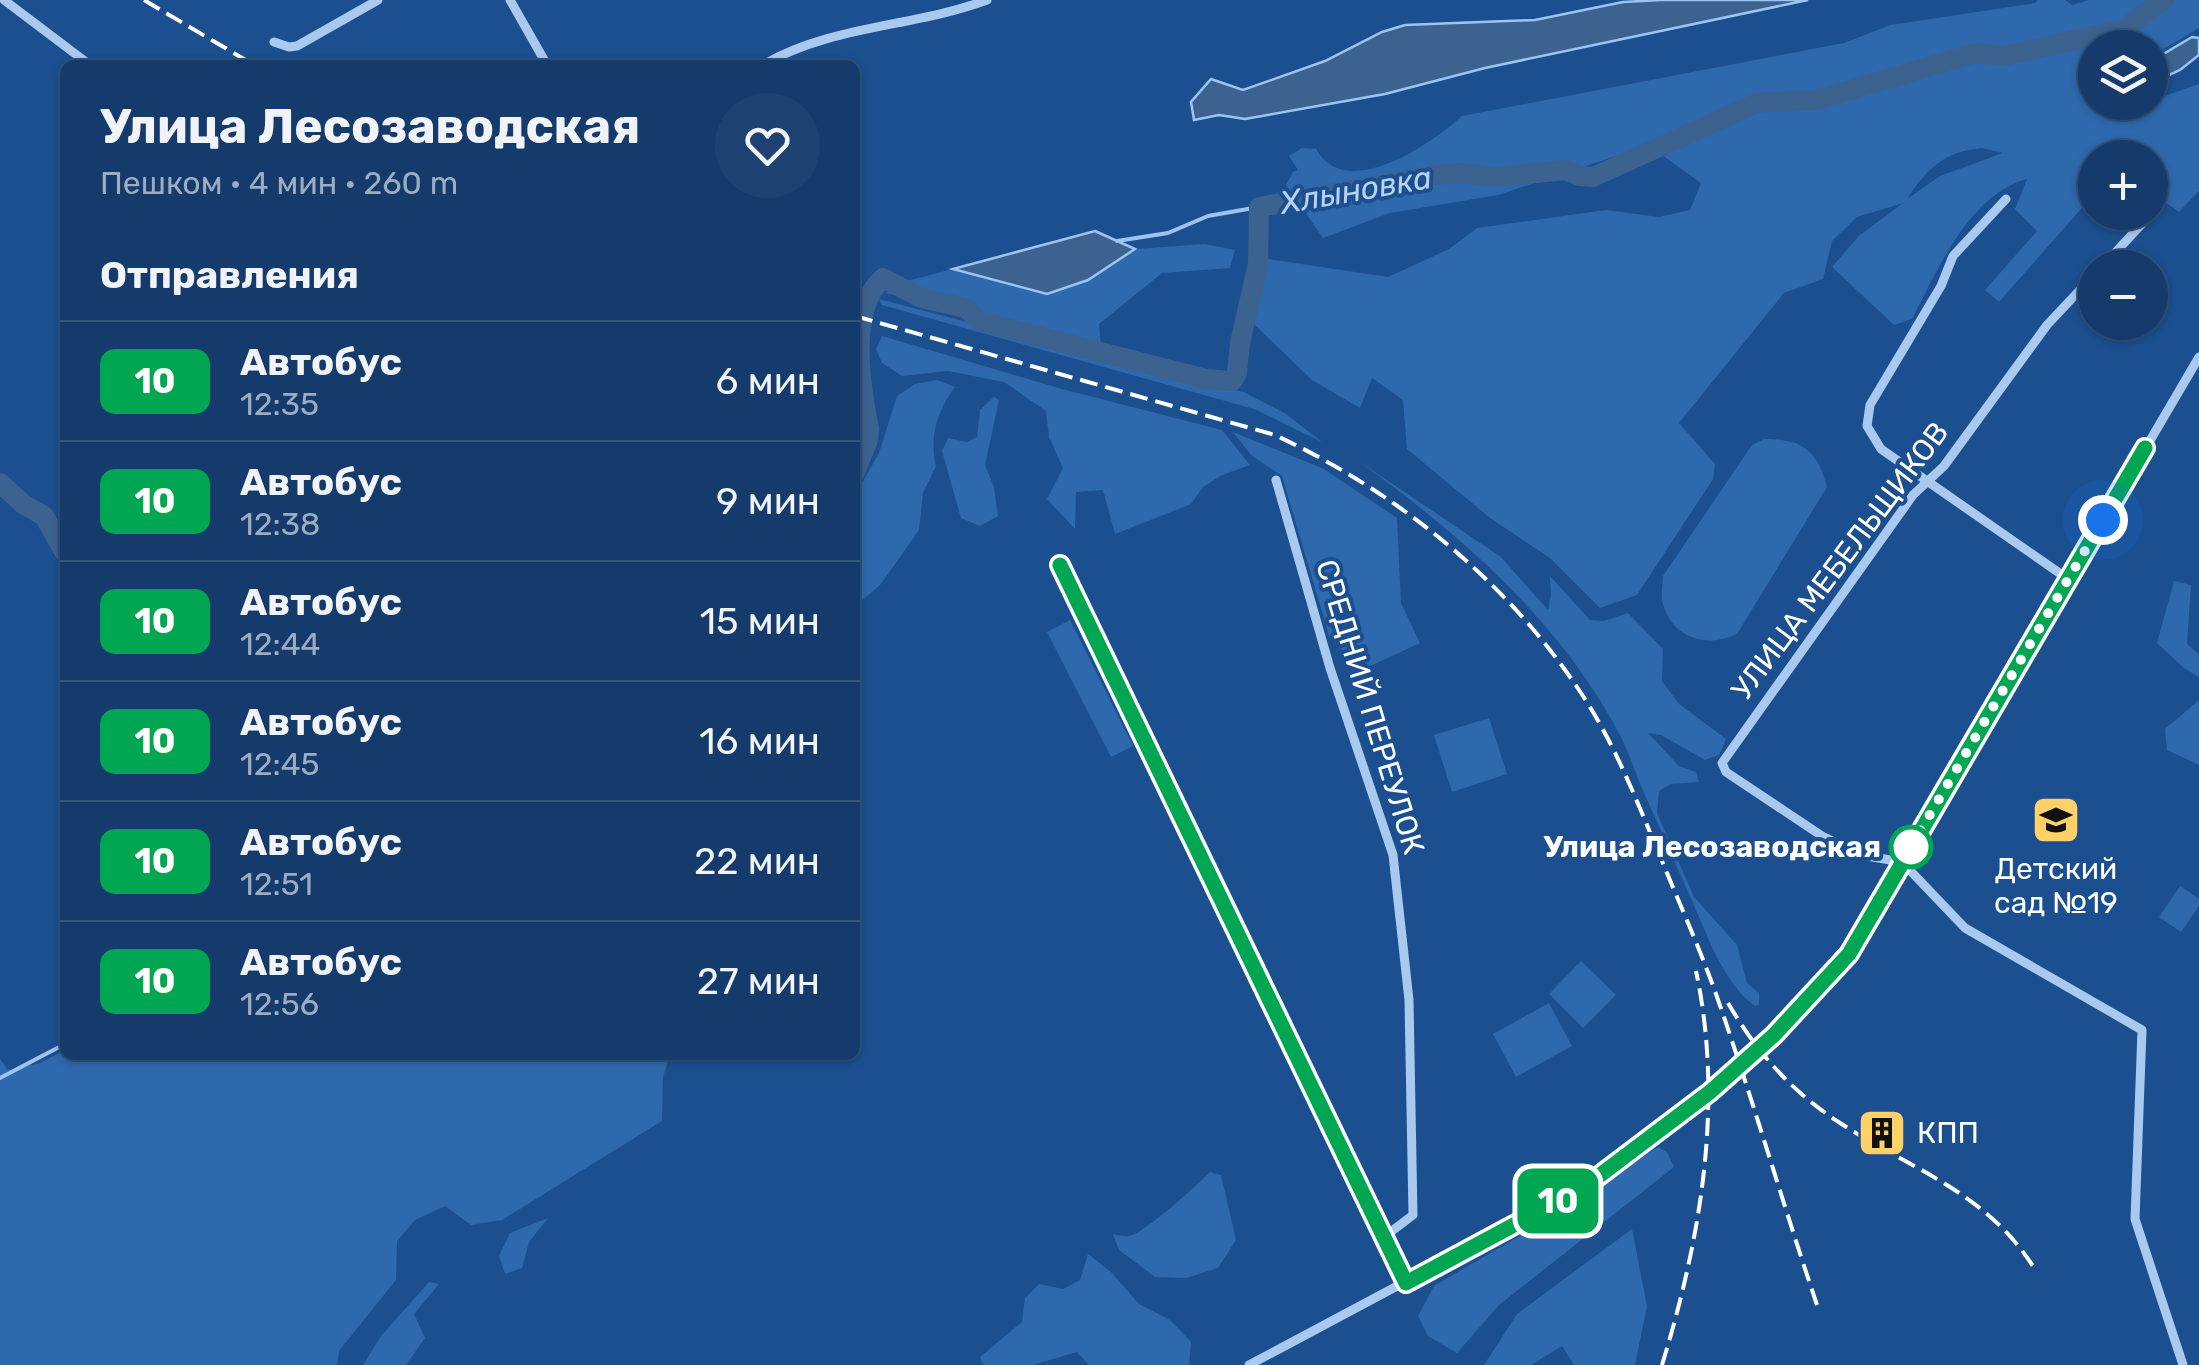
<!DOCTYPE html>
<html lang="ru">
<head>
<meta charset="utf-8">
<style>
  :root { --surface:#143b6b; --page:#1d4271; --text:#f1f3f6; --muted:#9dadc1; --line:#33557e }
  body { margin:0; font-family:Rubik,sans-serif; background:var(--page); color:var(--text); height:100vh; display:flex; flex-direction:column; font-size:38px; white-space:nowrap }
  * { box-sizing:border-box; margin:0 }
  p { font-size:32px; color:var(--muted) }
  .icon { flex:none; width:55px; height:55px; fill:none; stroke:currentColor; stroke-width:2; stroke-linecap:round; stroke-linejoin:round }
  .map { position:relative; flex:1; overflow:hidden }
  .details { position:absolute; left:60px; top:60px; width:800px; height:1000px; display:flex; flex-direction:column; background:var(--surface); border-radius:15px; box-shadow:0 2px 8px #0004,0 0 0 2px var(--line) }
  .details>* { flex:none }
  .badge { padding:0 20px; border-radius:15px; font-size:35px; line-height:65px }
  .controls { position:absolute; left:2078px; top:30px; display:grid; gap:20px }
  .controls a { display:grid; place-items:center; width:90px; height:90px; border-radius:50%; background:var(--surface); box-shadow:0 2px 8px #0004,0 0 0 2px var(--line); font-size:50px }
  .you { position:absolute; width:50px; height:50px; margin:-25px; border:8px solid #fff; border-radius:50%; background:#1a73e8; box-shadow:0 0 0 15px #1a73e833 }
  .map>.badge { position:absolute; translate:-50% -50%; box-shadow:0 0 0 5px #fff }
  h2 { padding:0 40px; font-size:38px; line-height:90px }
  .round { display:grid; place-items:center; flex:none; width:105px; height:105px; border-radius:52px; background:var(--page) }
  .overview { display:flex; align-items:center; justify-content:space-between; height:170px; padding:0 40px }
  h1 { font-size:48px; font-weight:700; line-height:75px }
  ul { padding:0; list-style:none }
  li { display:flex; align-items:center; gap:30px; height:120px; padding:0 40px; border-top:2px solid var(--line) }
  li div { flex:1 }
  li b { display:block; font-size:38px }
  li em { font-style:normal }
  li .badge { min-width:110px; font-weight:700; text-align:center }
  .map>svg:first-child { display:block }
</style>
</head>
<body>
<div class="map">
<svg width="2199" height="1365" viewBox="0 0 2199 1365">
  <rect width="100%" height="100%" fill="#1b4f8f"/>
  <!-- green -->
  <g fill="#2e69ad" fill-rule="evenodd">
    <path d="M2038,0H2065L2072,5L2089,0H2199V28L2150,57V48H2095V102L2118,103L2113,114L2199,84V191L2179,212L2150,191V158H2095V193L1999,302L1985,290L2037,231L2015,209L2027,179C1969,195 1938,269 1912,319L1894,325L1832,267L1859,236L1903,203L1857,217L1832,241L1823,279L1784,293L1679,423L1715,464L1713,479L1637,595L1600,608L1550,558L1490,518L1407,449L1403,400L1372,378L1360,408L1312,380L1254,324L1268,259L1388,277L1449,249L1477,228L1606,210L1659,217L1690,210L1701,183L1659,153L1616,156L1498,195L1390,213L1323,238L1286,185L1293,172L1298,170L1289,156L1302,148L1316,149C1346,203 1431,144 1462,116L1844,43L1891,25L2035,3ZM1982,148L2003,153L1940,176L1907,199C1928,168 1943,152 1982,148Z"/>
    <path d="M1205,244L1235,250L1230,268L1162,273L1099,324L1101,347L886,293L896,284L953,269L1047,294L1088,280L1135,249Z"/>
    <path d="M879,299L1199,383L1244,392L1286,414L1322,442L1254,409L882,305Z"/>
    <path d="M882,336L1062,389L1222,430L1250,465L1222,475L1203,487L1191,504L1115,534L1103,490L1076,492L1075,529L1047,499L1063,468L1049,437L1046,411L1004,382L948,371L902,376L882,363L876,349Z"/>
    <path d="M937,380L955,387C937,410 929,438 936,466L923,493L919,530L881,584L859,603L855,600V495L879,453L897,396L915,384Z"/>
    <path d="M994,397L999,400L985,465L994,487L998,516L980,526L961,518L942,451L948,438L967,442L977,437L980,410Z"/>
    <path d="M1233,432L1324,469L1397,518L1401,603L1420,643L1364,669L1330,639L1282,476L1251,455Z"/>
    <path d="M1764,439C1802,439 1817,450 1827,487L1737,634C1707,649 1670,638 1662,600C1661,593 1663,583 1663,576L1752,445Z"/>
    <path d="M1360,462L1501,557L1548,610L1551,595L1550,576L1590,620L1604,621L1628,613L1663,649L1662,681L1679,704L1726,739L1719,755L1705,760L1661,735L1648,733L1679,766L1696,772L1699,782L1671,784L1659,791L1657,813L1694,897L1737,945L1747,983L1759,993V1005L1755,1006C1736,992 1727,975 1715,954C1692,900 1668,847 1644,793C1636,775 1630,755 1621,737C1561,622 1463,537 1360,462Z"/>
    <path d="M2174,581L2191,585L2187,644L2199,654V677L2184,668L2157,643Z"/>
    <path d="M1070,620L1133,746L1111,757L1047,632Z"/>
    <path d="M2199,700V765L2167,750L2165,729Z"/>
    <path d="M1489,718L1507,774L1452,792L1434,735Z"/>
    <path d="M2180,886L2199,899V906L2181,932L2159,917Z"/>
    <path d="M1581,961L1616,995L1583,1028L1549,994Z"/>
    <path d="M1549,1003L1572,1046L1516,1077L1493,1034Z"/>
    <path d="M65,1050V1055H670L663,1077L662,1121L502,1220L471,1225L445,1206L415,1220L397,1241L396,1280L339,1351L337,1365H0V1059L8,1070L40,1063Z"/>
    <path d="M1658,1147L1667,1152L1674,1167L1499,1305L1457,1353L1428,1336L1418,1316L1434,1286L1559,1213Z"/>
    <path d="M1210,1172L1221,1175L1236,1240L1218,1268L1186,1278L1155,1277L1119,1250L1113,1234C1118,1235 1124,1237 1129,1236C1144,1234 1197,1185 1210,1172Z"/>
    <path d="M548,1218L529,1242L522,1268L505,1274L499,1256L510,1233Z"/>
    <path d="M1632,1229L1647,1306L1635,1365H1574L1562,1346L1531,1365H1484L1517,1314Z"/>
    <path d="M1088,1254L1111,1272L1139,1304L1170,1320L1191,1342L1189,1365H1089L1077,1352L1033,1365H983L980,1357L1022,1322L1025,1298L1039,1284L1063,1289L1080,1280Z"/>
    <path d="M429,1282L439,1284L414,1314L425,1338L406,1365H363L381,1336Z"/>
  </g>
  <!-- water -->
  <g fill="#3c6290" stroke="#9cc4f0" stroke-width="2.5">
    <path d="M1661,0H1808L1485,68L1385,94L1245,119L1219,115L1194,120L1191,102L1211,79L1243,90L1325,61L1382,32L1405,25L1535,20L1623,2Z"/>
    <path d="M2192,37L2199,38V55L2180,70L2150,84V62Z"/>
    <path d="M1095,231L1135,249L1088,280L1047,294L953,269Z"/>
  </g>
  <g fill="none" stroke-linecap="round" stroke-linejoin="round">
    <!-- stream -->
    <g stroke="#9cc4f0" stroke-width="4">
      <path d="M1117,241L1168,233L1208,216L1259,207"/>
      <path d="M0,1078L65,1044"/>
    </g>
    <!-- river -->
    <g stroke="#3c6290" stroke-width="20">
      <path d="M855,472L868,440L869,429C861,387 847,310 883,278L921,298L966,308L979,321L1206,379L1232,381L1237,373L1240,343L1258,264L1259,207L1434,175L1461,173L1495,177L1566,170L1580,176L1593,177L1757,103L1816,100L1976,53L2004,56L2124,29L2164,0"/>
      <path d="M0,483L23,504L44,516L65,553"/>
    </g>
    <!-- minor -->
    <g stroke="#a9c9ee" stroke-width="9">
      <path d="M4,0L90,65"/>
      <path d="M510,0L547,65"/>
      <path d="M274,42L289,47L297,46L378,0"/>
      <path d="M763,65C832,25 914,27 987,0"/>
      <path d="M2006,199L1953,256L1941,286L1870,405L1867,426L1881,449L2068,579"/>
      <path d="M2101,268L2151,214"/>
      <path d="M1276,480L1330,668L1393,855L1409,1000L1413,1215L1384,1237"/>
      <path d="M1060,565L1406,1283"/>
      <path d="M1902,862L1861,855L1822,836L1726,772L1722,763L1913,495L1944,466L2047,325L2095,274"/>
      <path d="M1902,862L1965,928L2142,1030L2135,1219L2183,1365"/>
      <path d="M1249,1365L1583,1187L1710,1092L1774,1035L1849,954L2199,357"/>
    </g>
    <!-- rail -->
    <g stroke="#fff" stroke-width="4" stroke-dasharray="18 8" stroke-linecap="butt">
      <path d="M144,0L254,65"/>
      <path d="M855,316L1275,435C1395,491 1505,579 1579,690C1615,743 1637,802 1662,861C1680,905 1700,949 1716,994C1752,1097 1782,1201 1817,1305"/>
      <path d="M1728,1003C1756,1051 1790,1090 1837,1121C1911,1170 1987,1191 2036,1271"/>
      <path d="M1662,1365C1701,1238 1724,1102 1696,971"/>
    </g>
  </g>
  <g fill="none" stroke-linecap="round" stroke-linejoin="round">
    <!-- line casing -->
    <g stroke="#fff" stroke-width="22">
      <path id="line" d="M1060,565L1406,1283L1583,1188L1710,1092L1774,1035L1849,954L2145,448"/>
    </g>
    <!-- line -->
    <use href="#line" stroke="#00a651" stroke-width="15"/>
    <!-- walk -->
    <path stroke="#fff" stroke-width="10" stroke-dasharray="0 18" d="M1911,847L1902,862L2103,520"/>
  </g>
  <!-- icons -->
  <defs>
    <g id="school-square" transform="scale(2.5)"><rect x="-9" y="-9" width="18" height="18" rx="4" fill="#ffd166" stroke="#1b4f8f"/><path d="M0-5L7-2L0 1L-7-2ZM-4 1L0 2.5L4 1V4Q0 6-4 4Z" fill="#111"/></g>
    <g id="building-square" transform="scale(2.5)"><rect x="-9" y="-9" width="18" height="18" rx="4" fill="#ffd166" stroke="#1b4f8f"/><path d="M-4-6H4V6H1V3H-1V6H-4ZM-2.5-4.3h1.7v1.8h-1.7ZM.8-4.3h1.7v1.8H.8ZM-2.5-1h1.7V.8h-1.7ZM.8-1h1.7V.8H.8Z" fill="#111"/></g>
  </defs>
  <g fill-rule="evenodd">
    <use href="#school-square" x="2056" y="820"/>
    <use href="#building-square" x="1882" y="1133"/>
  </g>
  <!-- markers -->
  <circle fill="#fff" stroke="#00a651" stroke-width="5" cx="1911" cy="847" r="20"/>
  <g text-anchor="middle" stroke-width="8" stroke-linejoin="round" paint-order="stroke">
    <!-- street labels -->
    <g font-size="30" fill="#fff" stroke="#1b4f8f">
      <text transform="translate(1840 561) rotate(-53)" y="10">УЛИЦА МЕБЕЛЬЩИКОВ</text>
      <text transform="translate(1370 707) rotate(73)" y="10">СРЕДНИЙ ПЕРЕУЛОК</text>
    </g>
    <!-- stop labels -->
    <g font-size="30" font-weight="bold" fill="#fff" stroke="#1b4f8f" text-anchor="end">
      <text x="1881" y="857">Улица Лесозаводская</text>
    </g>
    <!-- poi labels -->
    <g font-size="30" fill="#fff" stroke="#1b4f8f">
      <text x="2056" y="879">Детский<tspan x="2056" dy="34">сад №19</tspan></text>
      <text x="1917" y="1143" text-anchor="start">КПП</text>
    </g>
    <!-- water labels -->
    <g font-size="32" font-style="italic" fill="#b5d3f5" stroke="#1b4f8f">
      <text transform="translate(1356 190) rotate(-10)" y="11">Хлыновка</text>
    </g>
  </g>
</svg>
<div class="controls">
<a><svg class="icon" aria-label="layers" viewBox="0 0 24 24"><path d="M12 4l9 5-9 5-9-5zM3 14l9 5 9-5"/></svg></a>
<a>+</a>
<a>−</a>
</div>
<div class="you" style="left:2103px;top:520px"></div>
<b class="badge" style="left:1558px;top:1201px;background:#00a651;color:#fff">10</b>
<section class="details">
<div class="overview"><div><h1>Улица Лесозаводская</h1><p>Пешком · 4 мин · 260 m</p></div><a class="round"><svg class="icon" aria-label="heart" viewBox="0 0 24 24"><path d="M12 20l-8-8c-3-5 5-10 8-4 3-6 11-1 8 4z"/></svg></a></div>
<h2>Отправления</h2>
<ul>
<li><span class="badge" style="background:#00a651;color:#fff">10</span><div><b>Автобус</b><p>12:35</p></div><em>6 мин</em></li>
<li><span class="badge" style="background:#00a651;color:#fff">10</span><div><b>Автобус</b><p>12:38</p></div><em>9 мин</em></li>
<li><span class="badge" style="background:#00a651;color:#fff">10</span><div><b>Автобус</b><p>12:44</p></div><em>15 мин</em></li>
<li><span class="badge" style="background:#00a651;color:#fff">10</span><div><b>Автобус</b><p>12:45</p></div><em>16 мин</em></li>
<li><span class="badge" style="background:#00a651;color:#fff">10</span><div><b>Автобус</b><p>12:51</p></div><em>22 мин</em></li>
<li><span class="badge" style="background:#00a651;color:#fff">10</span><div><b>Автобус</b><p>12:56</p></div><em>27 мин</em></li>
</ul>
</section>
</div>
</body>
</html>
